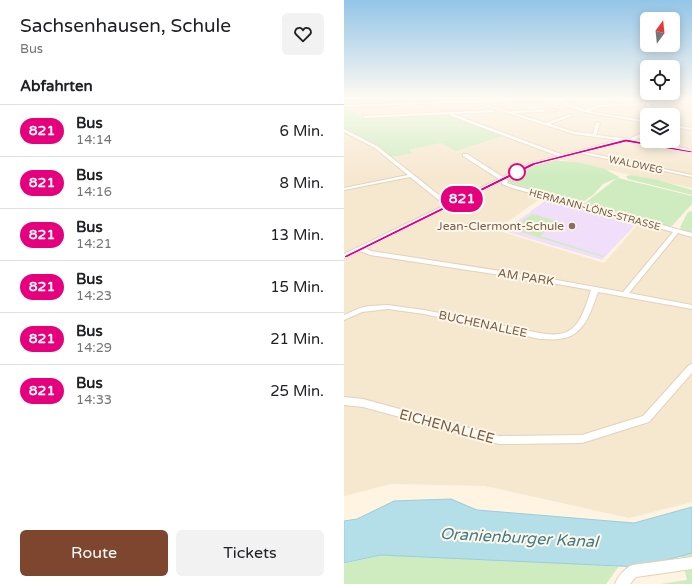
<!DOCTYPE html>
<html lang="de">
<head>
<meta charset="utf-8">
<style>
  :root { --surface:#fff; --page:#f2f2f2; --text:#202124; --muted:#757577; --line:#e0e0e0; --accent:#7e452f }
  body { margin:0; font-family:"Varela Round",sans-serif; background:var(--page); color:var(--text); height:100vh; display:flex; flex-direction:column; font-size:15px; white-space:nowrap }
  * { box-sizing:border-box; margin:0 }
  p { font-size:13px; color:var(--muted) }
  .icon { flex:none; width:22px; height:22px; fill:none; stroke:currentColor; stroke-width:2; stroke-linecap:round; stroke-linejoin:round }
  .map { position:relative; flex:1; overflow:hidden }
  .sheet { display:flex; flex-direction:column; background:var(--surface); width:344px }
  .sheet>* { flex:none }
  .badge { padding:0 8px; border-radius:13px; font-size:14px; line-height:26px }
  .needle { width:26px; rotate:15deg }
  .controls { position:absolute; left:296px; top:12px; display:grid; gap:8px }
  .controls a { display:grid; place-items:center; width:40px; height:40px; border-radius:6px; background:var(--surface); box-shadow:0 2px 10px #0003; font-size:20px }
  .map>.badge { position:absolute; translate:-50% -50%; box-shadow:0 0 0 2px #fff }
  h2 { padding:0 20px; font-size:15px; line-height:36px }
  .round { display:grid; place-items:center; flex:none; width:42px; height:42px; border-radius:6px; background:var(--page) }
  .headline { display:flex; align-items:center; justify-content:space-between; height:68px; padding:0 20px }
  h1 { font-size:19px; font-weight:600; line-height:30px }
  .button { display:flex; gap:8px; margin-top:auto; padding:8px 20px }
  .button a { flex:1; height:46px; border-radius:6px; background:var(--accent); color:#fff; font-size:16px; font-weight:600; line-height:46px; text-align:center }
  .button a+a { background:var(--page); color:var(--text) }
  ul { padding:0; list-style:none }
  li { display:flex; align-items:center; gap:12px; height:52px; padding:0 20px; border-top:1px solid var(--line) }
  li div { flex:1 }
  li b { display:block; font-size:15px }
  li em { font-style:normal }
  li .badge { min-width:44px; font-weight:700; text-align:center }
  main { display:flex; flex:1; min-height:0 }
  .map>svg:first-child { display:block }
</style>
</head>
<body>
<main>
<section class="sheet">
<div class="headline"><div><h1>Sachsenhausen, Schule</h1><p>Bus</p></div><a class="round"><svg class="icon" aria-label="heart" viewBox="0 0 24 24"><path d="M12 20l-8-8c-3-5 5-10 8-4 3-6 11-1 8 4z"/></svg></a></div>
<h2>Abfahrten</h2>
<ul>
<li><span class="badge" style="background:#e6007e;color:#fff">821</span><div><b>Bus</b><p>14:14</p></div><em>6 Min.</em></li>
<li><span class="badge" style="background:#e6007e;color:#fff">821</span><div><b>Bus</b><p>14:16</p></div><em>8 Min.</em></li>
<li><span class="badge" style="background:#e6007e;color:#fff">821</span><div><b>Bus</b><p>14:21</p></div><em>13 Min.</em></li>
<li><span class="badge" style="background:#e6007e;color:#fff">821</span><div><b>Bus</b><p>14:23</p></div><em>15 Min.</em></li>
<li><span class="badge" style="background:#e6007e;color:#fff">821</span><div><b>Bus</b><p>14:29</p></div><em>21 Min.</em></li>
<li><span class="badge" style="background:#e6007e;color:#fff">821</span><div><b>Bus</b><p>14:33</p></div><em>25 Min.</em></li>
</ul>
<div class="button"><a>Route</a><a>Tickets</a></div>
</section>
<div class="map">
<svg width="348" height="584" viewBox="0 0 348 584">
  <rect width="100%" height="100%" fill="#fef4e1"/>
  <!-- residential -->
  <path fill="#f6e7cf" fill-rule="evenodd" d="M205,98H348V188L214,159L195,165L204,193L152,230L260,263L296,222L348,237V502L285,518L141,486L47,484L0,496V129L32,147L65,150L97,143L101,114L18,118L1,106ZM303,115H329V141H303Z"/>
  <!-- education -->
  <path fill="#f1defa" d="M205,198L294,222L258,260L160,231Z"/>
  <!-- green -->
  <g fill="#ceecbf">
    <path d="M0,98H205L2,106L18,118L101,114L158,136L112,151L97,143L65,150L68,153L47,157L0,129Z"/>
    <path d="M210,160L238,163L261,169L275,177L274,178L348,196V204L327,227L241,203L273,178L259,184L249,195L237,203L164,182L163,180L194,164Z"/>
    <path d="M287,175L314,180L348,190V195L284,179L282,176Z"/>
    <path d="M348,211V233L339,231L336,227L344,212Z"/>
    <path d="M188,214L213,221L196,236L260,256L259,257L167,229Z"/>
    <path d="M348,553V584H317L343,580L337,556Z"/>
    <path d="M36,555L275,566L262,584H0V564Z"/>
  </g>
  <!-- water -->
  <path fill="#b4dee8" stroke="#9acddb" d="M107,499L133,510L290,523L348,507V553L297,567L36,555L0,563V521L13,519L50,501Z"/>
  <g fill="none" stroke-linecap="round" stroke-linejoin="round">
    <!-- minor casing -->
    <g stroke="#e3d1bc" stroke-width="2">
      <g id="minor">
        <path d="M216,98L224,104L241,110L257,105L299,103L294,98H296L303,102L348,100V102L305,104L319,115H315L301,105L257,107L245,111L303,121V123L240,112L222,106L214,99L134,102L166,112L168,111L212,109L213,111L170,113L202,123L227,114L228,116L206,124L231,132L249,134L252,123L254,122L256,123L252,135L285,139L303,131V134L290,140L325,145L348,150V152L325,147L280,141L240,152L348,175V177L235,153L191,165L162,179L164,181L163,183L172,186L348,233V237L334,233L285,293L348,305V309L254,292C247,312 240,337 215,339C209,340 202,339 196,339L80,314L44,309L18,312L0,320V315L16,308L25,306L44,305L80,310L196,333C202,334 209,335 215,334C236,332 241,307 247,290L196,281L26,255L16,251L0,258V254L101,205L66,177L0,190V188L64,175L31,148L0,132V129L33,146L105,203L155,179L119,156V154H123L159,177L187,163L214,156L107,116L106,114L20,118L19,116L105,112L107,111L109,112L149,110L150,112L109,114L219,155L274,140L230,134L128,102L3,107L2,105ZM158,181V184L168,188L329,232L279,292L196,277L27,251L21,248Z"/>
        <path d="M329,125L348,128V130L329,127Z"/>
        <path d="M348,364V373L305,422L238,443L155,444L19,407L0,405V397L19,399L155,436L238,435L299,416L345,365Z"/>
        <path d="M348,557V569L292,577L286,584H271C274,576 281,568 289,565Z"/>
      </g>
    </g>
    <!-- minor -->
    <use href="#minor" fill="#fff" fill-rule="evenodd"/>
  </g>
  <!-- sky -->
  <linearGradient id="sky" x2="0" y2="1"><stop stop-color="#93c5e8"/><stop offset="0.55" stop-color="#fffaf2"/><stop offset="1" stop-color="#fffaf2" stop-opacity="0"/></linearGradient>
  <rect width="348" height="179" fill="url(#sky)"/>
  <!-- line -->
  <path fill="#e6007e" stroke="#fff" d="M282,139L348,151V153L282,142L202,162L191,165L2,258L0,256L188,163Z"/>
  <!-- markers -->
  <circle fill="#fff" stroke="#e6007e" stroke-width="2" cx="173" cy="172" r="8"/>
  <circle fill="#8d6e63" stroke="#fff8e9" stroke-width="1.5" cx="228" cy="226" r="4"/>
  <g text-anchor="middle" stroke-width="4" stroke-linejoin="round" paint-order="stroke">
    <!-- far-street labels -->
    <g font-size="10" fill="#775a46" stroke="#fff8e9">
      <text transform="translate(292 164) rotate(12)" y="4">WALDWEG</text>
      <text transform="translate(251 209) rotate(15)" y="4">HERMANN-LÖNS-STRASSE</text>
    </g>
    <!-- education labels -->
    <g font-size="12" fill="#785e54" stroke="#fff8e9" text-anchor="end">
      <text x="220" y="230">Jean-Clermont-Schule</text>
    </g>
    <!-- street labels -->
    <g font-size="12" fill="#775a46" stroke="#fff8e9">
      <text transform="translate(182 277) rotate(9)" y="4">AM PARK</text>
      <text transform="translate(139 324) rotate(12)" y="4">BUCHENALLEE</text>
    </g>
    <!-- near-street labels -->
    <g font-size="14" fill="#775a46" stroke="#fff8e9">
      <text transform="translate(103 426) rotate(15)" y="5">EICHENALLEE</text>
    </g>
    <!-- near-water labels -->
    <g font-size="16" font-style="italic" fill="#3e7a8c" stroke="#fff8e9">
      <text transform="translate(175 537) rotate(3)" y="6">Oranienburger Kanal</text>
    </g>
  </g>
</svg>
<div class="controls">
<a><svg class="needle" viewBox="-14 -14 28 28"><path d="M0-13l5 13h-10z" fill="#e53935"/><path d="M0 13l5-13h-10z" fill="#757577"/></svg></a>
<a><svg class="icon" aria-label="locate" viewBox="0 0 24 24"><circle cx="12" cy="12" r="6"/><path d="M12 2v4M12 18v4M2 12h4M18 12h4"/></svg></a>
<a><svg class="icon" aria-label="layers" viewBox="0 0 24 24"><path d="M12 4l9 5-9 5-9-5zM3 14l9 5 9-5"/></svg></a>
</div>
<b class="badge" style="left:118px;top:199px;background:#e6007e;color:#fff">821</b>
</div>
</main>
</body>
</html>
